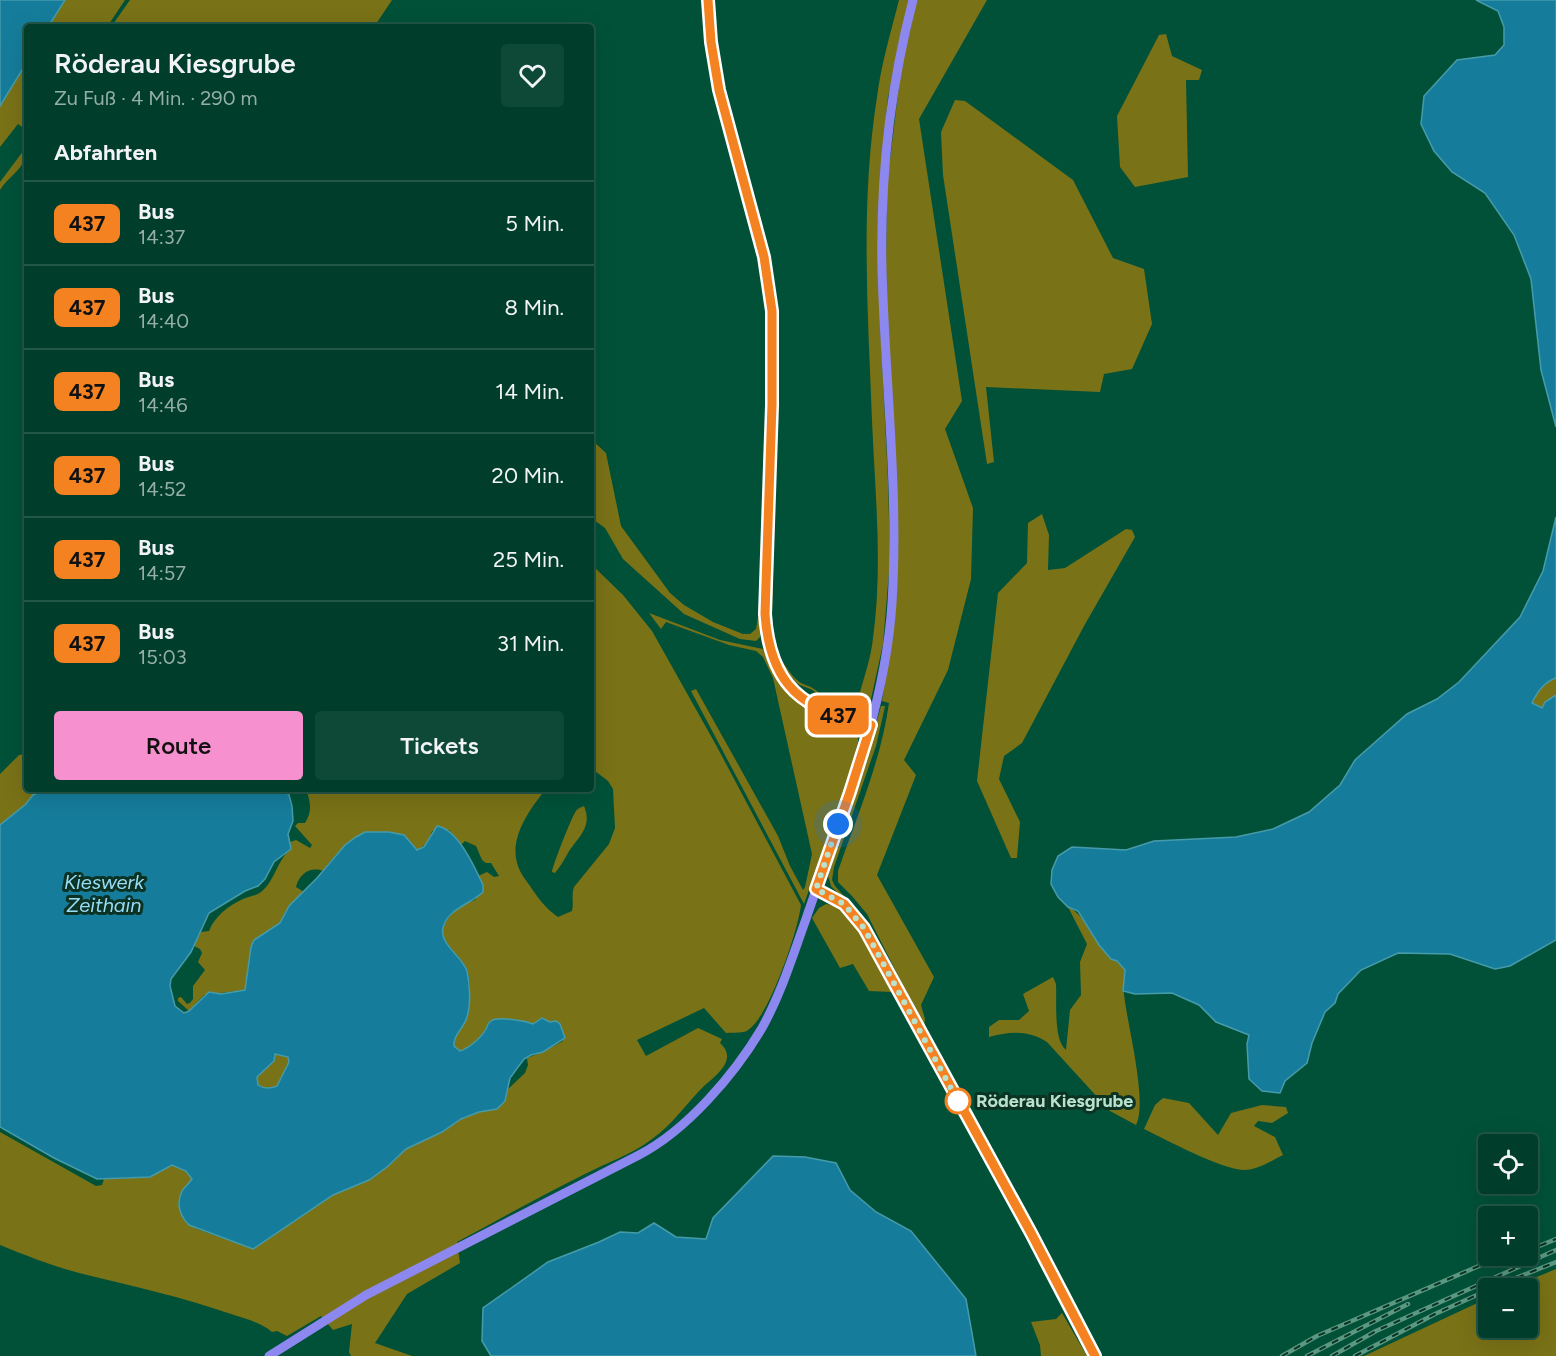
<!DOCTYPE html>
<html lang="de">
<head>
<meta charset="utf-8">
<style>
  :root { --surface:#003d2a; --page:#0e4836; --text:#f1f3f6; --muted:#95aea8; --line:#225647; --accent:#f790ce }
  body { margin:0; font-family:Figtree,sans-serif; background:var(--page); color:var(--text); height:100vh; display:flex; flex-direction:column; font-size:22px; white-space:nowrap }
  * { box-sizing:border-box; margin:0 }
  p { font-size:20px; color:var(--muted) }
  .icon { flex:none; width:33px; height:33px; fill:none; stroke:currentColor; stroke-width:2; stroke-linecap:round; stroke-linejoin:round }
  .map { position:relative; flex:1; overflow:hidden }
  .details { position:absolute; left:24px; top:24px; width:570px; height:768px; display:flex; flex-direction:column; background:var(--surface); border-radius:6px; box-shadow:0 6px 24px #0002,0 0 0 2px var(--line) }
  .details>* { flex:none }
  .badge { padding:0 12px; border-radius:9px; font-size:21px; line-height:39px }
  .controls { position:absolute; left:1478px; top:1134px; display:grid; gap:12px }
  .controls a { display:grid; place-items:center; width:60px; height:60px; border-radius:6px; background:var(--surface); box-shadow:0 6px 24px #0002,0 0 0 2px var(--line); font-size:30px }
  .you { position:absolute; width:30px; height:30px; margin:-15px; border:4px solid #fff; border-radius:50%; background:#1a73e8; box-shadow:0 0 0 9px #1a73e833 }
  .map>.badge { position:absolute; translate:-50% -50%; box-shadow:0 0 0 3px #fff }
  h2 { padding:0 30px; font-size:22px; line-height:54px }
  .round { display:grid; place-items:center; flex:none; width:63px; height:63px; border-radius:6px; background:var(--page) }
  .overview { display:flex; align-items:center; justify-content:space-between; height:102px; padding:0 30px }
  h1 { font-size:28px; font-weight:600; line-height:45px }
  .cta { display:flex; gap:12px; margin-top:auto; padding:12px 30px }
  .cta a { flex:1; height:69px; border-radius:6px; background:var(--accent); color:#111; font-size:24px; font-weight:600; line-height:69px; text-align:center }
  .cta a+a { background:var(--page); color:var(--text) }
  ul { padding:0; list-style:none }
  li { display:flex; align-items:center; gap:18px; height:84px; padding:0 30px; border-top:2px solid var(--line) }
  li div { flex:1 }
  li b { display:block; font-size:22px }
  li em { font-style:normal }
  li .badge { min-width:66px; font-weight:700; text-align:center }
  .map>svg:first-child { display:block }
</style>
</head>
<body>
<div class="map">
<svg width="1556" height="1356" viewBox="0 0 1556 1356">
  <rect width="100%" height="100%" fill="#005138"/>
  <!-- green -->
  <g fill="#7a7217">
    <path d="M65,0H125L107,27H48Z"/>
    <path d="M130,0H392L374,27H111Z"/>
    <path d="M702,0H704L708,42L719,108L757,244L763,271L769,312V404L762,613L760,637L756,641L740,639L684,614L623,559L605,528L591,518V439L606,453L621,526L670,593L684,605L713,622L743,634H750L756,629L759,612L762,546L768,338C767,315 766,292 761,269C750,215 730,163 718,109C709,74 704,37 702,0Z"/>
    <path d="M711,0H713C715,35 719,71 728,105C746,180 777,254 779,333L772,616C772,630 773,646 780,658C785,665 791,675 797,680C802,685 809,685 814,689C828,698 845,714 859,696C864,677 871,658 873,638C883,566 875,493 872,420C868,313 860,204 877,97C881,64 891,32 899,0H909L888,97L884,140L880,320L888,481L890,560L883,644L871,699L866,698L859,707C838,710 829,704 815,692C809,687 802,687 797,683C791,678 787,670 782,663L779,664L771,636L770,616L776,405V310L774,288L764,242L733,132L722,85Z"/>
    <path d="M917,0H987L919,119L962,401L945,429L973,508L971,579L948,670L904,760L916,775L877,875L934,977L921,1005L925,1019L924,1027L867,914L852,896L838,882V871C857,816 881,761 889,703L882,701L893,633L886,267L887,185L901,69Z"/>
    <path d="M1166,34L1172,56L1202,70L1199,80H1186L1188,177L1135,187L1120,167L1117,116L1159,35Z"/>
    <path d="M27,62V130L18,124L0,147V106Z"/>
    <path d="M955,100L965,101L1073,180L1113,258L1144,269L1152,324L1132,369L1104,374L1100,392L986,387L994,462L987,464L943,175L941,132Z"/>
    <path d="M27,146C27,169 11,173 0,190V182Z"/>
    <path d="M1042,514L1049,535L1048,570L1065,568L1126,529L1132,530L1135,537L1084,626L1022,743L1004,756L999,779L1020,822L1017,858H1011L977,781L998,593L1027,563L1028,523Z"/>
    <path d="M591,564L623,595L652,631L716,745L801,905C798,931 769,1017 748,1030C743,1034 733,1032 726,1033L704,1008L637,1040L646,1056L698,1028L722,1039L720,1043C739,1060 715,1076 703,1087C686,1104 673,1124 652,1139C631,1155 606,1163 583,1175C541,1196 499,1219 457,1242L460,1263L407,1294L375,1343L412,1356H351L349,1352L352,1324L333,1330L321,1316L287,1336L277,1331L272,1332C261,1322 245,1319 231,1314C182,1297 133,1286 83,1274C55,1267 27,1256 0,1245V1132L96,1186L102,1185L104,1179L150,1177L172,1165L186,1171L192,1179C191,1182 188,1184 185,1187C172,1202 181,1222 197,1229L253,1249L333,1195L369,1180L394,1161L406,1149L442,1132L461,1119L479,1112L497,1109L505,1101L508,1089L525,1073L528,1065L527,1058L543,1052L563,1041L550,1022L542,1018L533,1024L513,1019L488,1024C484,1035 471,1047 460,1051L454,1046C453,1035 464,1027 467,1017C471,1003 471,983 467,970C463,956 437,942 444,926C449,913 463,904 475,900L483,885L478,876L487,872L494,877L499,876L491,863H486L482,860L476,846L465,841L461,845L449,830L432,831C429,840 426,846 417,850L365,832C347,842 335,854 323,871C310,866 299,874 296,887L304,892L285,912L280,923L254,940L251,947L245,990L204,995L189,1011L178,1001V998L181,997L187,1004L190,1003L193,999V986L205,970L198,962L202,953L200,949L194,946L201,932L209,931C215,916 228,906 243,899C249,896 256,896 261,892C275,881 277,860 291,849L290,842L296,840L310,848L312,845L295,826L298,823H305C313,811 310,801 306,789H546C530,809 508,838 518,866C520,873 526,880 530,886C538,898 546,909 558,917L572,911C574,903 571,896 574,887L609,844L615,828L613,789L608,781L591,768Z"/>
    <path d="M649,613L720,640L763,649L780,682L794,698L812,710L851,726L858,736V742L845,788L804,904L691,691L696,689L778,836L790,866L803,890L805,887L812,854L773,678L763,657L756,651L729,645L666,622L661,629Z"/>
    <path d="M1556,678V695L1543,709L1531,703C1537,692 1543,682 1556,678Z"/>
    <path d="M881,706H885L884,711L876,746L834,867L832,880L835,886L861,915L884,960L860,916L831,886L828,876L866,761Z"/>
    <path d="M27,754V789H47L33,795L27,804L0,825V774L19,755Z"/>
    <path d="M584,806C593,827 578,837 568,853C564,860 560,867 555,873L552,872C552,867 572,816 576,811C577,809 581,807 584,806Z"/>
    <path d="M826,904C856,907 880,969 892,992L869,991L853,964L840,968L812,918L819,908Z"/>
    <path d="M1068,907C1083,914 1088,930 1098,943C1105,953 1117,960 1125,970C1124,978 1123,986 1124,994C1127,1024 1148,1101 1136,1125L1110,1111L1047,1042C1029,1030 1010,1031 989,1037V1027L999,1020H1019L1029,1011L1023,994L1053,977L1056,984C1057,1000 1053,1040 1066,1050L1070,1010L1081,995L1080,962L1087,944Z"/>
    <path d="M275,1054L290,1058L289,1062L277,1086C270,1089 265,1089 258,1085L257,1077Z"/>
    <path d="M1163,1098L1189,1103L1218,1135L1231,1113L1262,1105L1286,1107L1288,1113L1272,1123L1258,1121L1254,1126L1275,1137L1283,1155C1271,1161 1258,1170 1244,1170C1220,1169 1167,1140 1144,1129L1155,1105Z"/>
    <path d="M1556,1269V1356H1364L1488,1298V1328H1527V1288H1510Z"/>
    <path d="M1062,1313L1087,1356H1041L1040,1345L1031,1322L1056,1319Z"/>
  </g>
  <!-- water -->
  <g fill="#157d9b" stroke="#469baa" stroke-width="1.5" fill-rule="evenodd">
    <path d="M0,0H65L48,27H27V62L0,106Z"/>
    <path d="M1476,0H1556V427L1541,370L1531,279L1514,235L1485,193L1452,172L1434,151L1421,124L1424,96L1457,60L1495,55L1504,45V27L1498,11Z"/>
    <path d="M1556,517V678C1544,682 1537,692 1532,703L1542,708L1545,702L1556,695V940L1510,966L1495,969L1450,954L1398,953L1361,970L1338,994L1335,1003L1325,1012L1312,1043L1307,1063L1285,1081L1280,1093L1262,1091L1249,1079L1247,1044L1249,1035L1216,1022L1199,1005L1172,993L1135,994L1123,991L1125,970L1117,961L1111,959L1099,945L1078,911L1068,907L1058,897L1051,884L1052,870L1058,856L1072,847L1126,850L1154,841L1236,837L1273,829L1309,812L1340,785L1355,760L1407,714L1437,699L1459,682L1520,617L1543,571Z"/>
    <path d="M47,789H283L289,795L292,806L293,821L288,834L291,849L274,862L265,879L258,886L245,891L209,913L191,952L171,979L170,986L175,1006L184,1013L189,1011L209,992L221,994L245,990L251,947L254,940L280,923L289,906L317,878L345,845L356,837L365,832H389L404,835L417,850L424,847L437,826C458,829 475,868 483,885V892C471,904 447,909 443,928C439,944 463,957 467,971C470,985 471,1004 467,1017C464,1028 453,1035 454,1046L460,1051C469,1048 481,1038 486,1029C488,1025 487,1024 491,1021C497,1016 527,1021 533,1024L542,1018L550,1022L556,1021L560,1024L565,1038L543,1052L531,1055L524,1059L510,1078L505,1101L497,1109L479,1112L461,1119L442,1132L406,1149L387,1167L369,1180L333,1195L253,1249L189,1225C180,1216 176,1204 182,1191C185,1186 189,1184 192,1179L186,1171L172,1165L150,1177L97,1179L54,1158L0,1127V825L26,804L33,795ZM275,1054L288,1057L289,1062L277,1086C270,1089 264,1089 258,1085L257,1077L274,1061Z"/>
    <path d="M773,1156L805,1157L836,1163L850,1190L876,1212L911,1231L966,1299L976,1356H491L482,1341L483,1308L548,1262L599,1242L620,1232L638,1233L654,1223L676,1237L706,1239L713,1218Z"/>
  </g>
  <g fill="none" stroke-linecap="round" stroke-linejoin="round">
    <!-- street -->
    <path stroke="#7271b3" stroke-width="7" d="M708,0L711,42L719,90L760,244L770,288L773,311L772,405L765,614C770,686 803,710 871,725"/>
    <!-- secondary -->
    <g stroke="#8d88f0" stroke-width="9">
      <path d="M816,889L844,904L864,928L1031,1233L1095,1356"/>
      <path d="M269,1356L366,1295L639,1155C687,1130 734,1075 762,1028C781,994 793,955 806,919C841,816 885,713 892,603C899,492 885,381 882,270C880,179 890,88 913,0"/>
    </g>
    <!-- rail casing -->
    <g stroke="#5b9881" stroke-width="4.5">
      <g id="rail">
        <path d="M1527,1251L1556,1239"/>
        <path d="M1496,1264L1517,1256"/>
        <path d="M1491,1288L1556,1262"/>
        <path d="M1282,1356L1317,1336L1502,1256"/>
        <path d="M1307,1356L1408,1304"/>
        <path d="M1332,1356L1376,1331L1556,1250"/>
        <path d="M1355,1356L1435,1314L1488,1290"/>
      </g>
    </g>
    <!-- rail -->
    <use href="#rail" stroke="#0b3223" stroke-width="2" stroke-dasharray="7" stroke-linecap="butt"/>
  </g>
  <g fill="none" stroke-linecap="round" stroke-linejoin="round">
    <!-- line casing -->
    <g stroke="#fff" stroke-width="14">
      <path id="line" d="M708,0L711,42L719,90L764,257L772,311V405L765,614C770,687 803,710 871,725L850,792L816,889L844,904L864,928L1031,1233L1095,1356"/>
    </g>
    <!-- line -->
    <use href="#line" stroke="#f58220" stroke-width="9"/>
    <!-- walk -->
    <path stroke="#b9e2ce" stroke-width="6" stroke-dasharray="0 10.8" d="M838,824L816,889L844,904L864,928L960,1105L958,1101"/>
  </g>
  <!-- markers -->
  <circle fill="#fff" stroke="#f58220" stroke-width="3" cx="958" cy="1101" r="12"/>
  <g text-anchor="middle" stroke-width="6" stroke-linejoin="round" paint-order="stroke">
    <!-- stop labels -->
    <g font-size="18" font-weight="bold" fill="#b9e2ce" stroke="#0b3223" text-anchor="start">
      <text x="976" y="1107">Röderau Kiesgrube</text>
    </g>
    <!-- water labels -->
    <g font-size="20" font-style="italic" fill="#98ddf7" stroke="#0b3223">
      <text x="104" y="889">Kieswerk<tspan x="104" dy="23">Zeithain</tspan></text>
    </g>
  </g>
</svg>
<div class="controls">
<a><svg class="icon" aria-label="locate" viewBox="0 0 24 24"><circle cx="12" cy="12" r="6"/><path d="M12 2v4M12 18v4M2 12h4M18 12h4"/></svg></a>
<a>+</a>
<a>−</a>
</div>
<div class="you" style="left:838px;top:824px"></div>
<b class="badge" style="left:838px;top:715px;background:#f58220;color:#111">437</b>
<section class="details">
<div class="overview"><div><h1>Röderau Kiesgrube</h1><p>Zu Fuß · 4 Min. · 290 m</p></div><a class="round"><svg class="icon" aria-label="heart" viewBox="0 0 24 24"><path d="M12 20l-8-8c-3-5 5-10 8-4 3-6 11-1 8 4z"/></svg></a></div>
<h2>Abfahrten</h2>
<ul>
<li><span class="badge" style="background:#f58220;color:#111">437</span><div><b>Bus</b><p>14:37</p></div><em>5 Min.</em></li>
<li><span class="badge" style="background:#f58220;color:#111">437</span><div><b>Bus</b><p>14:40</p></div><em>8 Min.</em></li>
<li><span class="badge" style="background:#f58220;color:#111">437</span><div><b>Bus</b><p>14:46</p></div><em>14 Min.</em></li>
<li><span class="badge" style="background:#f58220;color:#111">437</span><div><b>Bus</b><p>14:52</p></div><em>20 Min.</em></li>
<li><span class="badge" style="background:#f58220;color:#111">437</span><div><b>Bus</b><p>14:57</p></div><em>25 Min.</em></li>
<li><span class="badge" style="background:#f58220;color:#111">437</span><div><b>Bus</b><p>15:03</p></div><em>31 Min.</em></li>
</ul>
<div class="cta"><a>Route</a><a>Tickets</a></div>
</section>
</div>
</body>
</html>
